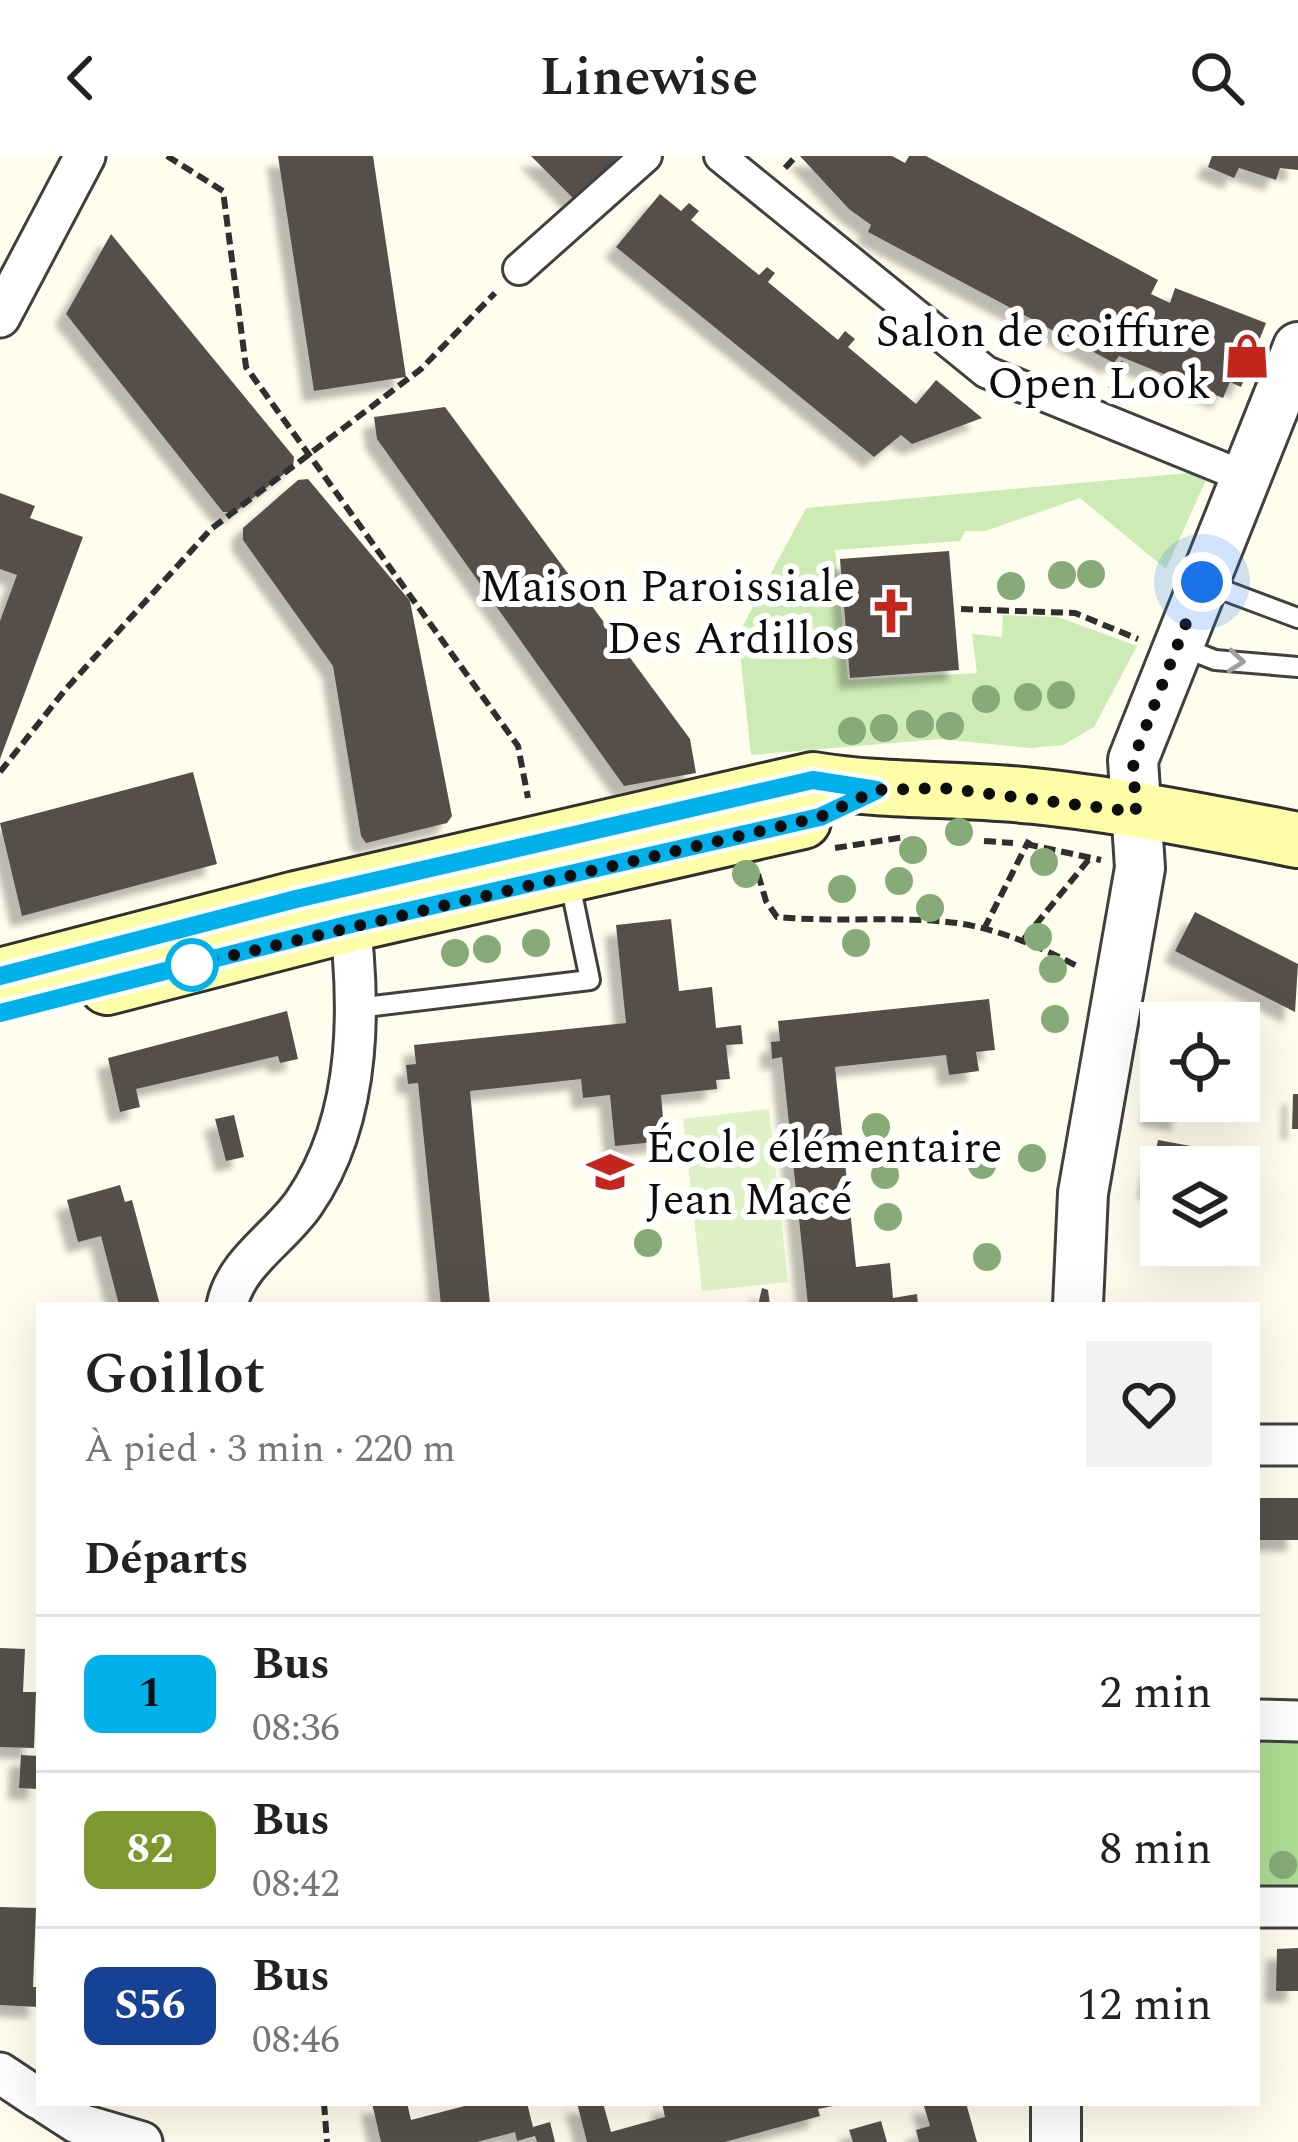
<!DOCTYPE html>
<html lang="fr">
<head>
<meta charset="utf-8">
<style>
  :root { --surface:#fff; --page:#f2f2f2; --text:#222; --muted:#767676; --line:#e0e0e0 }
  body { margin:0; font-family:Spectral,serif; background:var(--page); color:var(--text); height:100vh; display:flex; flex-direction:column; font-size:45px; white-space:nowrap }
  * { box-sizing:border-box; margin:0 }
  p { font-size:39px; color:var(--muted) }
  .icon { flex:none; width:66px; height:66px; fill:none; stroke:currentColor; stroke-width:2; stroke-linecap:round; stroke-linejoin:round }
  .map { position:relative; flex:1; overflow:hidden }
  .drawer { position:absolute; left:36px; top:1146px; width:1224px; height:804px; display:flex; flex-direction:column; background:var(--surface); border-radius:0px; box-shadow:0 12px 48px #0002 }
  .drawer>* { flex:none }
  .badge { padding:0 24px; border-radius:18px; font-size:42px; line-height:78px }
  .tools { position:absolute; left:1140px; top:846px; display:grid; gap:24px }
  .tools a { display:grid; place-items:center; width:120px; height:120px; border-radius:0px; background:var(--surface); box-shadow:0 12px 48px #0002; font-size:60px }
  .you { position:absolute; width:60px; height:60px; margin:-30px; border:9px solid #fff; border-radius:50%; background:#1a73e8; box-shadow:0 0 0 18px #1a73e833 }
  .map>.badge { position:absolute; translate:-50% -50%; box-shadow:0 0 0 6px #fff }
  h2 { padding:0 48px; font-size:45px; line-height:108px }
  .round { display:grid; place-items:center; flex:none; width:126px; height:126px; border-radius:0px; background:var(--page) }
  .headline { display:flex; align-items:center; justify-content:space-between; height:204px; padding:0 48px }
  h1 { font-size:57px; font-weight:600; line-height:90px }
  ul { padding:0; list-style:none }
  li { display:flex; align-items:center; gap:36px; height:156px; padding:0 48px; border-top:3px solid var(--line) }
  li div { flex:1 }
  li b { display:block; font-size:45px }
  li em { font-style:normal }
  li .badge { min-width:132px; font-weight:700; text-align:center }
  header { display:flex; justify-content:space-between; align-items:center; height:156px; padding:0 48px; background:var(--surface); font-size:54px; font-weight:600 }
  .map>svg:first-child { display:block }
</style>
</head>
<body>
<header><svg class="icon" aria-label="back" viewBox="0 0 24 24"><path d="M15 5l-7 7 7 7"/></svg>Linewise<svg class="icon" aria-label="search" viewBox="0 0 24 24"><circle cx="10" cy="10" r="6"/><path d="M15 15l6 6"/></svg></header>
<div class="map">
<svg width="1298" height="1986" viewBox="0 0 1298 1986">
  <defs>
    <filter id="shadow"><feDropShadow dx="-11" dy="11" stdDeviation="3" flood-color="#0004"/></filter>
  </defs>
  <rect width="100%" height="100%" fill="#fffded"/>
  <!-- green -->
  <path fill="#ccebb5" d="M1210,315L1166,413L1080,342L985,375H965L960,385L835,394L848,524L977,517L972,478L1002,481L1003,459L1058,461L1137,490L1094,571L1063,589L1030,592L940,583L751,599L738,479L806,352Z"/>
  <!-- forest -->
  <path fill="#addd93" d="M1257,1581L1298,1582V1735L1257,1734Z"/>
  <!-- pitch -->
  <path fill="#dff2c7" d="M769,953L788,1126L702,1135L683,963Z"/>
  <!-- building -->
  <g fill="#564f49" filter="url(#shadow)">
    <path d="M278,0H373L406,221L314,235Z"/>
    <path d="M531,0H619L575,44Z"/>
    <path d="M800,0H892L905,7L909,0H926L1158,124L1151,138L1170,147L1175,132L1266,167L1241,231L1230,226L1223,242L1119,200L1114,207L868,76L871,69L849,53Z"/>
    <path d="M1212,0H1298V14L1280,12L1276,24L1239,12L1234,22L1208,11Z"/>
    <path d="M660,38L681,55L689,47L699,55L691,64L759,119L767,111L775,117L768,126L838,184L845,175L855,183L848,191L916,248L936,224L982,262L912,288L901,279L874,301L616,91Z"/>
    <path d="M111,78L294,301L293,311L235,356H223L66,158Z"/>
    <path d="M445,251L690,583L696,617L624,630L377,283L374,261Z"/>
    <path d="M308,323L410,445L452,660L447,667L366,687L361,680L333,510L243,384V372L298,324Z"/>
    <path d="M0,337L35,350L30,362L83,381L0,603V465L17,419L0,413Z"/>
    <path d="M949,395L959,514L850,522L840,403Z"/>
    <path d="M193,616L217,708L22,760L0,667Z"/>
    <path d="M1195,756L1298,808L1295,856L1175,795Z"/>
    <path d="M671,763L679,835L712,831L716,872L741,869L743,888L726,889L730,923L716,924L717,933L661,939L665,985L615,990L610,939L583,942L581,923L470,935L490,1149H441L418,927L408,928L406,909L416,908L414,889L626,867L616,769Z"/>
    <path d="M989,843L995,894L976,896L979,915L949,919L946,899L835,911L856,1111L890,1107L893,1142L917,1138L918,1149H808L782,901L772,903L771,886L780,885L778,865Z"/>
    <path d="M287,855L298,903L280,907L278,900L136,933L140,951L120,956L108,902Z"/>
    <path d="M1155,938L1161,945H1186L1182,964L1151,959Z"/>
    <path d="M1293,938H1298V973H1292Z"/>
    <path d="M234,959L244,1001L226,1005L215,963Z"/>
    <path d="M1158,984L1240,999L1238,1011H1161V1034L1148,1032Z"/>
    <path d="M120,1029L125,1046L132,1044L160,1149H119L101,1080L78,1086L67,1044Z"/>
    <path d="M762,1132L768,1134L770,1149H758Z"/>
    <rect x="1257" y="1342" width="41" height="42"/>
    <path d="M0,1492L25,1493L23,1536H36L34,1592L0,1591Z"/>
    <path d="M21,1599L39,1600V1633L19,1632Z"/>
    <path d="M0,1751L36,1752L33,1831H39V1851L0,1849Z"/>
    <path d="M1298,1792V1835H1276L1277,1793Z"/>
    <path d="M372,1947H407L411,1964L476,1947H527L533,1971L550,1966L555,1986H537L535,1980L517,1985L515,1976L477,1986H381Z"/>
    <path d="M577,1947H603L611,1976L665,1961L662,1947L838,1949L818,1953L820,1960L725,1986H587Z"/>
    <path d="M923,1947H966L977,1986H919L916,1974L930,1970Z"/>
    <path d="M881,1965L887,1986H853L849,1974Z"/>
  </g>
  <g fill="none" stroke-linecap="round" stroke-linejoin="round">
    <!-- service casing -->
    <g stroke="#404040" stroke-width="24">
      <g id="service">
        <path d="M1207,428L1298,462"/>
        <path d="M1182,491L1215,504L1298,511"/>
        <path d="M357,852L590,824L569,723"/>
      </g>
    </g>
    <!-- pedestrian casing -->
    <g stroke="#404040" stroke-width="36">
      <g id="pedestrian">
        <path d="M720,0L986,216L1245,321"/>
        <path d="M519,113L646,0"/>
      </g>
    </g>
    <!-- minor casing -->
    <g stroke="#404040" stroke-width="45">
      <g id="minor">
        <path d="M0,161L85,0"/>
        <path d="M227,1149C236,1106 280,1082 304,1047C364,960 361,842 347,742"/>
        <path d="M1257,1289H1298"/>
        <path d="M1257,1564L1298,1565"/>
        <path d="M1257,1751H1298"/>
        <path d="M0,1917L39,1943"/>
        <path d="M46,1947L77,1967L142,1986"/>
      </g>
    </g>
    <!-- tertiary casing -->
    <g stroke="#404040" stroke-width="54">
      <g id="tertiary">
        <path d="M1078,1149L1083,1037L1140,712L1133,604L1298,191"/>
        <path d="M1056,1986V1947"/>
      </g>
    </g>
    <!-- secondary casing -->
    <g stroke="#2f2f2f" stroke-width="60">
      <g id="secondary">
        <path d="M0,820L296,743L813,624C886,636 959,632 1034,640C1122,649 1211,667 1298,684"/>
        <path d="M107,831L351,768L803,665"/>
      </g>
    </g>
    <!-- path -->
    <g stroke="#2f2f2f" stroke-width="6" stroke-dasharray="12 6" stroke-linecap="butt">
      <path d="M167,0L223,35L246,211L518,590L528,642"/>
      <path d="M785,12L796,0"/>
      <path d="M1111,233L1125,204"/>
      <path d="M961,453L1075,457L1138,483"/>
      <path d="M0,616L65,534L211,373L421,213L495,137"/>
      <path d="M984,685L1013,687"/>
      <path d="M1026,688L1101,704"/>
      <path d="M835,692L905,681"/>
      <path d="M758,718L766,745L777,761C831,766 884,761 937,765C988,768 1034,788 1079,811"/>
      <path d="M984,773L1029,684"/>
      <path d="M1024,783L1090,702"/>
      <path d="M324,1947L327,1986"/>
    </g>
    <!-- service -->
    <use href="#service" stroke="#fff" stroke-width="18"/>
    <!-- pedestrian -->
    <use href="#pedestrian" stroke="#fff" stroke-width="30"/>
    <!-- minor -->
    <use href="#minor" stroke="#fff" stroke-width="39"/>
    <!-- tertiary -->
    <use href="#tertiary" stroke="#fff" stroke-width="48"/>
    <!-- secondary -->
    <use href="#secondary" stroke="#fffea8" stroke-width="54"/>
  </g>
  <!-- trees -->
  <g fill="#86ab79">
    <circle cx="1091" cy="418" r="14"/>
    <circle cx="1062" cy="419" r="14"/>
    <circle cx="1011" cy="430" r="14"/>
    <circle cx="1061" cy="539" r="14"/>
    <circle cx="1028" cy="541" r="14"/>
    <circle cx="986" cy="543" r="14"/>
    <circle cx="920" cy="568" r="14"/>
    <circle cx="950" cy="570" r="14"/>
    <circle cx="884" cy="572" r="14"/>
    <circle cx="852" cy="575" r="14"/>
    <circle cx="959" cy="676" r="14"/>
    <circle cx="913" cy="694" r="14"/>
    <circle cx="1044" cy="706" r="14"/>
    <circle cx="746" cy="718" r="14"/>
    <circle cx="899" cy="725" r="14"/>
    <circle cx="842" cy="733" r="14"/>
    <circle cx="930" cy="752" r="14"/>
    <circle cx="1038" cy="781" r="14"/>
    <circle cx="536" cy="787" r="14"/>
    <circle cx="856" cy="787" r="14"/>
    <circle cx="487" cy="793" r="14"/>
    <circle cx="455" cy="797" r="14"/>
    <circle cx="1053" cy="813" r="14"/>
    <circle cx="1055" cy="863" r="14"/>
    <circle cx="876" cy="971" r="14"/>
    <circle cx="1032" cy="1002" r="14"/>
    <circle cx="982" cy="1009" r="14"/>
    <circle cx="885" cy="1019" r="14"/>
    <circle cx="888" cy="1061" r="14"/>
    <circle cx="648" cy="1087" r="14"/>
    <circle cx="987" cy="1101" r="14"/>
    <circle cx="1283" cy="1709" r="14"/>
  </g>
  <!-- one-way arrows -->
  <defs><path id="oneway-chevron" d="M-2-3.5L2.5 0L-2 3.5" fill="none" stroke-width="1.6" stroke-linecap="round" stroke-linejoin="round" transform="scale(3)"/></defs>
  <use stroke="#9e9e9e" href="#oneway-chevron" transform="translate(1236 505) rotate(5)"/>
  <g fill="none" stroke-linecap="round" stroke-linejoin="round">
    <!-- line casing -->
    <g stroke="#fff" stroke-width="27">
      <path id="line" d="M0,820L296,743L813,624L877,634L820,661L351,768L0,857"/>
    </g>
    <!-- line -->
    <use href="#line" stroke="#00b1eb" stroke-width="18"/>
    <!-- walk -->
    <path stroke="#0d0d0d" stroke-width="12" stroke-dasharray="0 21.6" d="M192,809L820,661L877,634L943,632L1136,656L1133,604L1202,426"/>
  </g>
  <!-- icons -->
  <defs>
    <g id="shop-bare" transform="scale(3.6)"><path d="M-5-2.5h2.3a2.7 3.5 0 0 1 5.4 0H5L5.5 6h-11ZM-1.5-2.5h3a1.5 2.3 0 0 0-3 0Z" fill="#c4261e" stroke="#fff" stroke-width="2.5" paint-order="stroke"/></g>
    <g id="church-bare" transform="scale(3.6)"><path d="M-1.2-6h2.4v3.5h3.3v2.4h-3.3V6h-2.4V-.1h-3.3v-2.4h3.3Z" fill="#c4261e" stroke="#fff" stroke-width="2.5" paint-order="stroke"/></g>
    <g id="school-bare" transform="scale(3.6)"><path d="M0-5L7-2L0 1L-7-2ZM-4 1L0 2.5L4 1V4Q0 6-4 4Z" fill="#c4261e" stroke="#fff" stroke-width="2.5" paint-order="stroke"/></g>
  </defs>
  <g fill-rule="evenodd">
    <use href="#shop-bare" x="1247" y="200"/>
    <use href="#church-bare" x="891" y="455"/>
    <use href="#school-bare" x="610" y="1016"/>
  </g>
  <!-- markers -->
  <circle fill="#fff" stroke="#00b1eb" stroke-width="6" cx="192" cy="809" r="24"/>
  <g text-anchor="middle" stroke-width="12" stroke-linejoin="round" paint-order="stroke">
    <!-- poi labels -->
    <g font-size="45" fill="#0d0d0d" stroke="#fff" text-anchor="end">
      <text x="1211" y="190">Salon de coiffure<tspan x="1211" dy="52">Open Look</tspan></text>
      <text x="855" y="445">Maison Paroissiale<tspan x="855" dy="52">Des Ardillos</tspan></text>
      <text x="646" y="1006" text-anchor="start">École élémentaire<tspan x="646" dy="52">Jean Macé</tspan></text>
    </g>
  </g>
</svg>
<div class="tools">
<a><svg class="icon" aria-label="locate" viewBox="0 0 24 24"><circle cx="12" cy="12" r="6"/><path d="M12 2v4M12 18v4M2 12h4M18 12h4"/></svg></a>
<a><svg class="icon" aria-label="layers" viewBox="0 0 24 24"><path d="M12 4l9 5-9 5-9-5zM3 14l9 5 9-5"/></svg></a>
</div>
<div class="you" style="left:1202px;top:426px"></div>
<section class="drawer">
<div class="headline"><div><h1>Goillot</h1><p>À pied · 3 min · 220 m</p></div><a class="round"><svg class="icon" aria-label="heart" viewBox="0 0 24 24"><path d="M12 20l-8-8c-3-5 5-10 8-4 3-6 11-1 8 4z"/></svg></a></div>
<h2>Départs</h2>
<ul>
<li><span class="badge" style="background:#00b1eb;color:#111">1</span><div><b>Bus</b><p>08:36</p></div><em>2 min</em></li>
<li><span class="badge" style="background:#7c982e;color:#fff">82</span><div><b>Bus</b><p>08:42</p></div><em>8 min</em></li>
<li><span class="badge" style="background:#164194;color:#fff">S56</span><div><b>Bus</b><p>08:46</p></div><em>12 min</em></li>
</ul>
</section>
</div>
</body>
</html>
